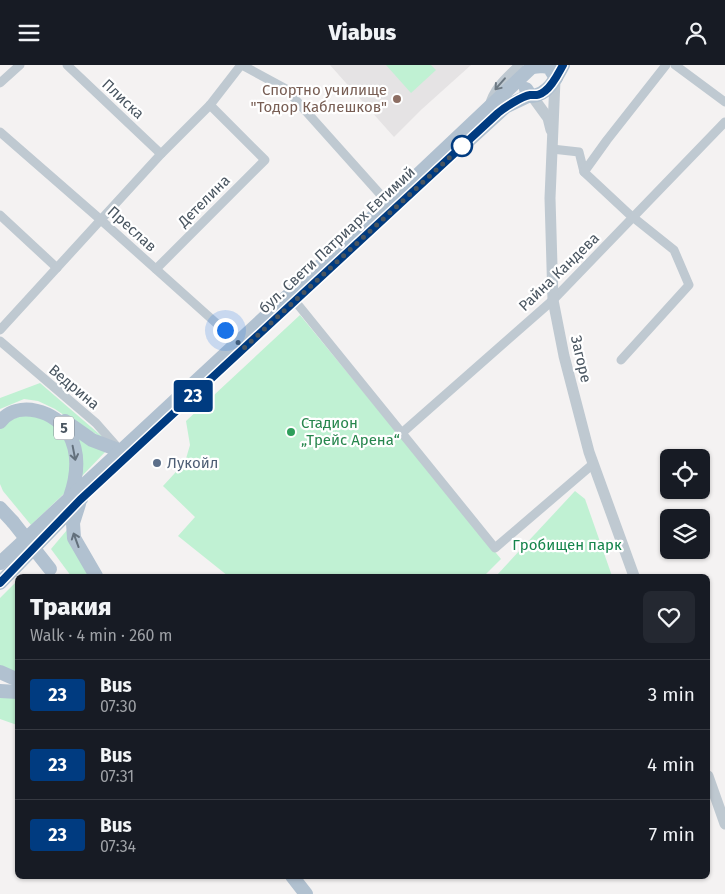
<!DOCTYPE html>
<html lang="en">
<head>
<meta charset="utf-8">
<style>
  :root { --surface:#171b24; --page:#242831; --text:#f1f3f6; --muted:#9ea1a6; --line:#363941 }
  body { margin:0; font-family:"Fira Sans",sans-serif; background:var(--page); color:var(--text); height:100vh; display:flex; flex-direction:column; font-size:19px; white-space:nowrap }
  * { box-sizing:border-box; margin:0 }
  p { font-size:16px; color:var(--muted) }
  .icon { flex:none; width:28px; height:28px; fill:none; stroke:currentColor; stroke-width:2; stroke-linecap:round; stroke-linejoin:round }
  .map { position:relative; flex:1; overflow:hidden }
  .side { position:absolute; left:15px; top:509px; width:695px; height:305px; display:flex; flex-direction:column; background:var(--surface); border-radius:8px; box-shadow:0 1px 4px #0004 }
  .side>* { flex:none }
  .badge { padding:0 10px; border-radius:4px; font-size:18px; line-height:32px }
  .controls { position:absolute; left:660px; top:384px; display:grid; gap:10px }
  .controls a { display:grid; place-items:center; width:50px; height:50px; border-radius:8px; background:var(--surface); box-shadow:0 1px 4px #0004; font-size:25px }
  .you { position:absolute; width:25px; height:25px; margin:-12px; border:4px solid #fff; border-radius:50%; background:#1a73e8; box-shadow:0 0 0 8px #1a73e833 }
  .map>.badge { position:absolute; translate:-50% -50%; box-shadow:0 0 0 2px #fff }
  .round { display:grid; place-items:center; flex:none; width:52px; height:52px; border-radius:8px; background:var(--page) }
  .headline { display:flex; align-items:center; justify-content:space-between; height:85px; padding:0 15px }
  h1 { font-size:24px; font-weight:800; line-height:38px }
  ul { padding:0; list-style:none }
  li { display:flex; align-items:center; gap:15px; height:70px; padding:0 15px; border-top:1px solid var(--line) }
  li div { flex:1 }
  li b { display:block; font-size:19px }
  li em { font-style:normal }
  li .badge { min-width:55px; font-weight:700; text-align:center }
  header { display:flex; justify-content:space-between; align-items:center; height:65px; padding:0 15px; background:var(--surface); font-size:22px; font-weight:800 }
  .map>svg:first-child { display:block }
</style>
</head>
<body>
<header><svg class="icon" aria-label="menu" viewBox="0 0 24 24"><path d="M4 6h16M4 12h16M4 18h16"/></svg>Viabus<svg class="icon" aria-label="person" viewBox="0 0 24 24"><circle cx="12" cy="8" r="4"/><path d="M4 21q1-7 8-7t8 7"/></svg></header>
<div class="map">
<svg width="725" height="829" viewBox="0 0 725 829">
  <rect width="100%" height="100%" fill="#f4f2f2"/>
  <!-- education -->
  <path fill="#e5e3e4" d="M330,0H471L422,44L394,72Z"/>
  <!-- green -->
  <g fill="#c0f1d3">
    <path d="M386,0H431L436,5L411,28Z"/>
    <path d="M300,250L501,494L484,511H228L178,471L195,452L163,421L185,397L190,380L186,356Z"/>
    <path d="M40,318L105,374L71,355L55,344L38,336L24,334L0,344V333Z"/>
    <path d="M30,348L53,357L69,378L71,422L31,460L3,426L0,419V364L7,356Z"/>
    <path d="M73,368L108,384L80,413Z"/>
    <path d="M575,426L585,434L612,511H496Z"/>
    <path d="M67,465L91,511H71L51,484Z"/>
    <path d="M17,516V610L0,601V533Z"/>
    <path d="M0,632L17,633V660L0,654Z"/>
  </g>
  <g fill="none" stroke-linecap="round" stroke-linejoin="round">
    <!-- minor -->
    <g stroke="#bfc9d1" stroke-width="9">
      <path d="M67,0L161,89"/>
      <path d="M242,0L286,24L388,138"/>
      <path d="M675,0L725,37"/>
      <path d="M0,18L20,0"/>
      <path d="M489,41C494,22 506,13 519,0"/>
      <path d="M0,67L101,155L244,283"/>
      <path d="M552,84L579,87L584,107"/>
      <path d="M0,150L57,203"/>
      <path d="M156,204L265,95L210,40"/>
      <path d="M295,236L495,483L593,399"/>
      <path d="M0,265L161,89L210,40L241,0"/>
      <path d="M0,276L96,358L126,392"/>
      <path d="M621,295L689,220L674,185L629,149L584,107L607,75L666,0"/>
      <path d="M403,367L553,235L725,57"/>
    </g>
    <!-- tertiary -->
    <g stroke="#bfc9d1" stroke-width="11">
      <path d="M555,15L550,133L553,235L564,291L589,387L634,511"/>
      <path d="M532,31L548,53L551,65"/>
      <path d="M708,711L725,759"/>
    </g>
    <!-- primary -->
    <g stroke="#b1c1d0" stroke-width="14">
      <path d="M532,2L542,1L549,2L556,13"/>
      <path d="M526,24L530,30L532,31C549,29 556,13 563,0"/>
      <path d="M458,85L505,42L530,30"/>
      <path d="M65,356L92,375L121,386"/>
      <path d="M0,357C17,334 57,346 69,369C80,389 77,412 70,432"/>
      <path d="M79,439L73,458L74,473L96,511"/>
      <path d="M0,443L13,457"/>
      <path d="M0,498L388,138L534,0"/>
      <path d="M0,518L81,434"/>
      <path d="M0,607L18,615"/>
      <path d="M0,626L18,627"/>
      <path d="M292,811L306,829"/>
    </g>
    <!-- primary-bridge -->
    <path stroke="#b1c1d0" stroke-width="14" d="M13,457L50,504"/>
  </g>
  <!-- one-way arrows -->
  <defs><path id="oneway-shaft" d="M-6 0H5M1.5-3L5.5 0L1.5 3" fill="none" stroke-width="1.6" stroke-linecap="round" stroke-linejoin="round" transform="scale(1.25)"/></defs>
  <use stroke="#6c7882" href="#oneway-shaft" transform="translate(500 19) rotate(131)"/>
  <g stroke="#63707c">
    <use href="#oneway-shaft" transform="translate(74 388) rotate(79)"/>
    <use href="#oneway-shaft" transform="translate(76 475) rotate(-110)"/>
  </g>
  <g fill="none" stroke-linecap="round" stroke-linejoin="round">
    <!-- line casing -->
    <g stroke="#fff" stroke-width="11">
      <path id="line" d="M0,518L80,435L498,48C504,43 522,31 530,30C536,30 539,31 545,26C553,20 558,9 563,0"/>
    </g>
    <!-- line -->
    <use href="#line" stroke="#003b80" stroke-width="8"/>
    <!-- walk -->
    <path stroke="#495560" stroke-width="5" stroke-dasharray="0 9" d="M225,265L244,283L462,81"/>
  </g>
  <!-- markers -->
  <circle fill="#8d6e63" stroke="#fff" stroke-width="2" cx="397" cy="34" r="5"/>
  <circle fill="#fff" stroke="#003b80" stroke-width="2.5" cx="462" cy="81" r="10"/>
  <circle fill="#2e9e5b" stroke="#fff" stroke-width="2" cx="291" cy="367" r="5"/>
  <circle fill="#5c6f8a" stroke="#fff" stroke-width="2" cx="157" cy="398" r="5"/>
  <g text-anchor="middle" stroke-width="4.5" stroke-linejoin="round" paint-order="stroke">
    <!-- shield labels -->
    <rect fill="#fff" stroke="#808890" stroke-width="1" x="54" y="351.5" width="20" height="23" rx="4"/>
    <g font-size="14" font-weight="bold" fill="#495560">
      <text x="64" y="368">5</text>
    </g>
    <!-- education labels -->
    <g font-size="15" fill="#785e54" stroke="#fff" text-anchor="end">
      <text x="387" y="30">Спортно училище<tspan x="387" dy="17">"Тодор Каблешков"</tspan></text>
    </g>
    <!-- street labels -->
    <g font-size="15" fill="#495560" stroke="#fff">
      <text transform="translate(123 34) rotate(43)" y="5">Плиска</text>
      <text transform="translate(204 136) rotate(-45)" y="5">Детелина</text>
      <text transform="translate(132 164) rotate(42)" y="5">Преслав</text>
      <text transform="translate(337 175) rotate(-43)" y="5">бул. Свети Патриарх Евтимий</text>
      <text transform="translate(559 207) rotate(-44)" y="5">Райна Кандева</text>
      <text transform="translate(581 294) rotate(77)" y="5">Загоре</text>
      <text transform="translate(74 322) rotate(40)" y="5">Ведрина</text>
    </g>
    <!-- leisure labels -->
    <g font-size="15" fill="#27864d" stroke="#fff" text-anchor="start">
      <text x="301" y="363">Стадион<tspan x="301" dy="17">„Трейс Арена“</tspan></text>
    </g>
    <!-- service labels -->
    <g font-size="15" fill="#4e5e75" stroke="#fff" text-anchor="start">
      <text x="167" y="403">Лукойл</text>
    </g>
    <!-- park labels -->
    <g font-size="15" fill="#15854c" stroke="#fff">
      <text x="567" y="485">Гробищен парк</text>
    </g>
  </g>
</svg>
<div class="controls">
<a><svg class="icon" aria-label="locate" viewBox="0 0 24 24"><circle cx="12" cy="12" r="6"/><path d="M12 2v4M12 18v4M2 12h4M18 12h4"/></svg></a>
<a><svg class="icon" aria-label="layers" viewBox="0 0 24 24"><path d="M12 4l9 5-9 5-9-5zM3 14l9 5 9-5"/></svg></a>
</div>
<div class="you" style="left:225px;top:265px"></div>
<b class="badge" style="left:193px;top:331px;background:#003b80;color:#fff">23</b>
<section class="side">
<div class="headline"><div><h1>Тракия</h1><p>Walk · 4 min · 260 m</p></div><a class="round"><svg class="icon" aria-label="heart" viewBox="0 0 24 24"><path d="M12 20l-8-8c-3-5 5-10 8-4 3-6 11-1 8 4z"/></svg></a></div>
<ul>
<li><span class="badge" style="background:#003b80;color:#fff">23</span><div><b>Bus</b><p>07:30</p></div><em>3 min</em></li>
<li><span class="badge" style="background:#003b80;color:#fff">23</span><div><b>Bus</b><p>07:31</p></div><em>4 min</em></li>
<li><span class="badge" style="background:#003b80;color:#fff">23</span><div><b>Bus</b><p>07:34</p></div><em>7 min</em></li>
</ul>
</section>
</div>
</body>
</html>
